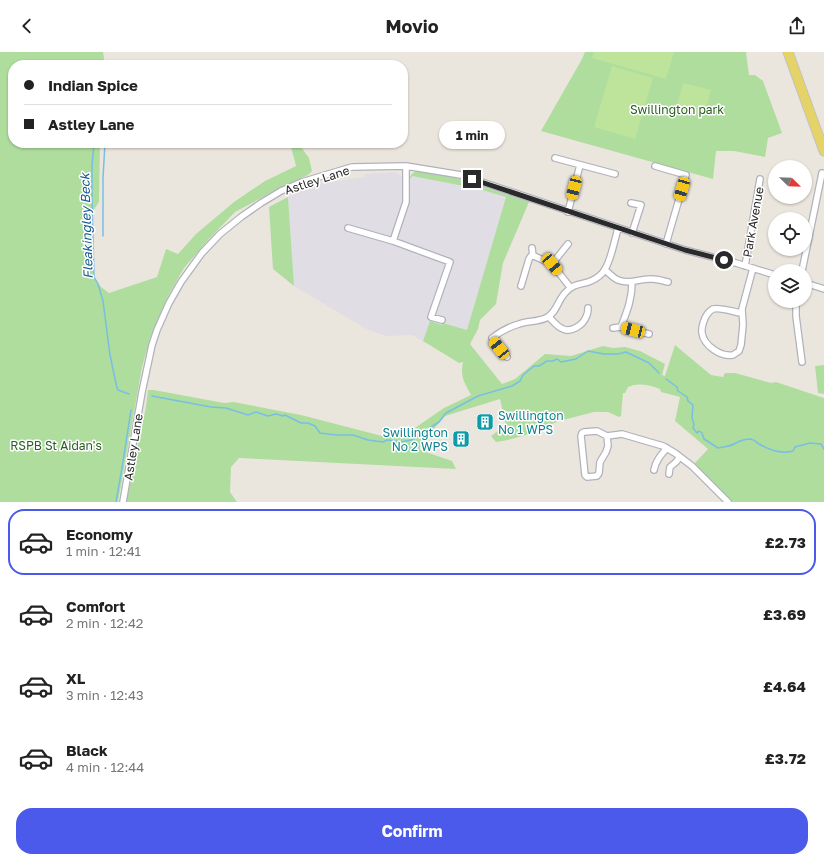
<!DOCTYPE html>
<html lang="en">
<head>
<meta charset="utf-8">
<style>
	:root { --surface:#fff; --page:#f6f6f6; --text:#222; --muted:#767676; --line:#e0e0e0; --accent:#4b5aeb }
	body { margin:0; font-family:"Golos Text",sans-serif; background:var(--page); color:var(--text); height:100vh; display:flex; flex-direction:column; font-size:15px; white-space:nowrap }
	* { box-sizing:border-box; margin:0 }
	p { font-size:13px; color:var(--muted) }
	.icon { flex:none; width:22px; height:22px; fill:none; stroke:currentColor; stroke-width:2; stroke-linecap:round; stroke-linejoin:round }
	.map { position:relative; height:450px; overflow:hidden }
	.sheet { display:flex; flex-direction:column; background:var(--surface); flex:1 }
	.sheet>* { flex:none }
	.banner { position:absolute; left:8px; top:8px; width:400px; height:88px; border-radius:16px; box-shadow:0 1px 3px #0004; display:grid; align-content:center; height:88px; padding:0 16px; background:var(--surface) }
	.needle { width:26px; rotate:113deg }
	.buttons { position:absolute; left:768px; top:108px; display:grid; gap:8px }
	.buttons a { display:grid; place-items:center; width:44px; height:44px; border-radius:50%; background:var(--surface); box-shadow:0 1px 3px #0004; font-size:20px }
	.end { position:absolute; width:18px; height:18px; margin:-9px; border:5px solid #2a2a2a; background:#fff; box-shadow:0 0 0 2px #fff }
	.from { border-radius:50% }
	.bubble { position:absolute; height:28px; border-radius:14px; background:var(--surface); box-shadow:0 1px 3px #0004; font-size:13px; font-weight:700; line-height:28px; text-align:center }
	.car { position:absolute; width:12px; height:24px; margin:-12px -6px; border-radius:5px; box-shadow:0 0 3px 1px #0007; background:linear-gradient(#f5c518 24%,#345 0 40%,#f5c518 0 76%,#345 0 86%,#f5c518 0) }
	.banner b { display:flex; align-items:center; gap:14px; height:38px; font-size:15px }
	.banner b+b { border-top:1px solid var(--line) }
	.banner i { width:10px; height:10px; background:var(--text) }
	ul { padding:7px 0 0; list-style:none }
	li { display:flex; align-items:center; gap:12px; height:66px; margin:0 8px 6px; padding:0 8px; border:2px solid transparent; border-radius:16px }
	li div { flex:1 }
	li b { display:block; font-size:15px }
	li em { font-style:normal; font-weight:700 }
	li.selected { border-color:var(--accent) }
	li>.icon { width:36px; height:36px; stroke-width:1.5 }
	.action { display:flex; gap:8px; margin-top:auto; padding:8px 16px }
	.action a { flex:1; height:46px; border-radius:16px; background:var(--accent); color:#fff; font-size:16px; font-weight:700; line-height:46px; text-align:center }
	header { display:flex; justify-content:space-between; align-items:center; height:52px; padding:0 16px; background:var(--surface); font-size:18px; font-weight:700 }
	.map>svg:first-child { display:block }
	.industrial { fill:#e0dde4 }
	.green { fill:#aedd9e }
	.pitch { fill:#bee49b }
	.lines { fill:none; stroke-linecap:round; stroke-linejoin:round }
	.stream { stroke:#79bee4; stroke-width:1.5 }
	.street-casing { stroke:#b1b2bd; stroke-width:8 }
	.primary-casing { stroke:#c3c3c3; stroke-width:11 }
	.street { stroke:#fff; stroke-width:5.5 }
	.primary { stroke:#e5d368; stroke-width:9 }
	.route { stroke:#2a2a2a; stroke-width:5 }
	.labels { text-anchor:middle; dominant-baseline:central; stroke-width:3; stroke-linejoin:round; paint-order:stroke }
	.park-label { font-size:12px; fill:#286120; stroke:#fff }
	.street-label { font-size:12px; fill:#2a2a2a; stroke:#fff }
	.culture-label { font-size:12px; fill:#0d838f; stroke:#fff; text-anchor:start }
	.water-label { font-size:13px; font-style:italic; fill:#185c90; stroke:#fff }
</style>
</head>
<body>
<header><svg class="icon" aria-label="back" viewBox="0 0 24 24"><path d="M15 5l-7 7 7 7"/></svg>Movio<svg class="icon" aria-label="share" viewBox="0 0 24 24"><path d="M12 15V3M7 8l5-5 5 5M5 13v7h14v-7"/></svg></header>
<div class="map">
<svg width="824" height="450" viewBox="0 0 824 450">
	<rect width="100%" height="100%" fill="#ebe6dd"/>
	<path class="industrial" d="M395 120 398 121 401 124 411 126 412 124 479 137 506 145 467 278 444 271 443 274 430 270 423 289 412 283 386 284 366 277 294 234 288 145 314 133 331 130 365 125V122Z"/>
	<path class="green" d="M0 0H103L105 13H13V91H100L99 150 93 159V224L101 235 109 241 157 225 166 197 178 202 196 182 234 150 265 129 296 114 290 91H298L309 106 312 119 308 123 272 140 235 160 209 187 184 216 168 244 151 283 142 315 118 450H0Z
		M585 0H746L749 23H755L763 29 782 81 768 86 765 105 734 99H716L713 127 541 79 582 7Z
		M416 119 438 122 460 127 529 150 503 211 496 252 480 268 478 277 470 292 502 332 515 327 545 302 571 304 603 294 613 296 625 295 640 299 665 312 662 323 665 324 675 293 711 323 723 325 725 321H735L771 331 776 330 824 346V450H731L694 412 708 397 675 369 680 345 661 340 660 337C650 333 638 330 628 335L625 341H623L621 364 619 365 608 360H594L559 369 526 383 508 388 496 390 491 384 506 373 500 347 445 364 420 393V398L452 409 456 417 239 406 231 415 230 440 237 450H126L146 355 148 338H154L224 351 234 350 301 363 386 385 409 380 444 356 471 343C464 329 460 326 463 310L459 311 423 289 430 269 442 273 443 271 467 278 506 145 479 137 412 124 411 126H409L412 122Z
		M288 145 294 234 273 217 269 155Z
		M824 313V342L818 341 815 314Z"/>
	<path class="pitch" d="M594 0H674L666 27 592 6Z
		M612 14 653 26 635 87 594 75Z
		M683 31 711 38 704 64 676 57Z"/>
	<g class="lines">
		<path class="stream" d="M94 91 92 114V147L94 225 98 232 103 249 110 303 117 336 118 338 129 342
			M103 184V126L105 91
			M666 327 677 335 678 339 687 345 688 349 693 353 692 366 694 372 693 376 697 381 699 379 702 381 704 387 718 396C724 395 731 394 736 391 741 388 745 387 751 387 755 388 756 390 759 392 769 398 782 402 793 399L795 395 810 391 821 392 824 397
			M152 344 211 355 226 356 248 363 256 360 268 364 276 362 283 364 285 363 301 371H308L315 374 320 381 336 383H353L368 388 383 390 387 388 401 390 411 388 439 370 446 361 478 344 512 334 520 329 523 323 534 314H539L547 309H553L557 307 561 310 576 307 588 299 604 302H618L626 300 649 311 659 321
			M116 450 122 416 131 358"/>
		<defs>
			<path id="street" d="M555 106 615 122
				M406 114V150L393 189 450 210 431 265 442 268
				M655 114 686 123 666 192
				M631 151 641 153 632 181
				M568 160 580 113
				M348 176 393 189
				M532 196 533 204
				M552 212 568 192
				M745 214 760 127
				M605 218C609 221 613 226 618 228 631 233 640 226 652 227 658 227 663 229 668 230
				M802 219 822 121
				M632 230C632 248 627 259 621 275L649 282
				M805 231 824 237
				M521 234 529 207 531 204H534L552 212 570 235
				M796 249V264L802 310
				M741 261C734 260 720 255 713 257 709 259 707 262 705 266 703 271 701 276 702 281 704 294 721 305 733 303L739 299 741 293 743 273 742 257 753 216
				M549 265C553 269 557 275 563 277 571 281 583 273 586 265 588 262 588 259 588 256
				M613 276 621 275
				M507 305 492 286C500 280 508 275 519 272 527 269 537 270 546 266 557 261 558 247 566 240 574 231 581 233 591 229 596 227 603 222 605 217 611 208 615 187 618 176
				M607 384 608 394 606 400 600 410 599 421 597 424 587 425 585 423 581 384 582 381 584 380 597 379 607 384 622 382 663 394 675 401 692 414 728 450
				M654 418C656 408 661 403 667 396
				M669 422 670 415 676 410 680 405
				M123 450 142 340 152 293 157 278 169 251 181 230 202 201 220 182 241 165 261 151 281 139 302 130 352 115 406 114 461 123 685 198 736 211 775 223"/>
			<path id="primary" d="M788 0 824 99"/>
		</defs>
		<use href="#street" class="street-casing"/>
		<use href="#primary" class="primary-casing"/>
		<use href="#street" class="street"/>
		<use href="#primary" class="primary"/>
	</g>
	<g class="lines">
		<path class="route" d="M472 127 685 198 724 208"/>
	</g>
	<defs>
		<symbol id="building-square" viewBox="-11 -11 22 22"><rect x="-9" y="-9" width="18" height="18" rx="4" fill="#0f9aa8" stroke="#fff"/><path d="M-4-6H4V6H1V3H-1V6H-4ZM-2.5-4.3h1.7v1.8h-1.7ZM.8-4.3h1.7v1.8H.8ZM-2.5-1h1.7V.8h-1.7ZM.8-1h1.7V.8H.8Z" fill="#fff"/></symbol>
	</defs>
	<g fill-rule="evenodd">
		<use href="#building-square" x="475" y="360" width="20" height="20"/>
		<use href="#building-square" x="451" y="377" width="20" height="20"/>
	</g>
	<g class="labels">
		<g class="park-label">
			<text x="677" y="57">Swillington park</text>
			<text x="56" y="393">RSPB St Aidan's</text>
		</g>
		<g class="street-label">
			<text transform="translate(317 128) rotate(-18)">Astley Lane</text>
			<text transform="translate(753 170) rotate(-80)">Park Avenue</text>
			<text transform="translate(133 395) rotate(-81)">Astley Lane</text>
		</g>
		<g class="culture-label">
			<text x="498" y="363">Swillington<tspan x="498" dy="14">No 1 WPS</tspan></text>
			<text x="448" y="380" text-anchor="end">Swillington<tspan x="448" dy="14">No 2 WPS</tspan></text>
		</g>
		<g class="water-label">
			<text transform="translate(86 174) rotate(-92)">Fleakingley Beck</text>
		</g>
	</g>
</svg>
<div class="buttons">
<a><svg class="needle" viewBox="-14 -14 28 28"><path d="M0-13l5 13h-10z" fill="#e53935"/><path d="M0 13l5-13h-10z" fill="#767676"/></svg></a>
<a><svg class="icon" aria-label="locate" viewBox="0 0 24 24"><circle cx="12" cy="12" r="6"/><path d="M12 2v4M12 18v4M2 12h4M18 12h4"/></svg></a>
<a><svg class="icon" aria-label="layers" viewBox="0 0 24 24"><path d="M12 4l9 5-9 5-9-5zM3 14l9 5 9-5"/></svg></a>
</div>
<i class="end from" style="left:724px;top:208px"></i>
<i class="end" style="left:472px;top:127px"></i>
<div class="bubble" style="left:439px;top:69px;width:66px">1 min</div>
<i class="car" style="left:574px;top:136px;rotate:194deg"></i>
<i class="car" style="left:682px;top:137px;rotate:196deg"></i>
<i class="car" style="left:552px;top:212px;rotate:140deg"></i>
<i class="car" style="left:633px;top:278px;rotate:284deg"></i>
<i class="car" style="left:499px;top:296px;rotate:322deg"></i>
<div class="banner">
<b><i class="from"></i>Indian Spice</b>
<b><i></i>Astley Lane</b>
</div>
</div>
<section class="sheet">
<ul>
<li class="selected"><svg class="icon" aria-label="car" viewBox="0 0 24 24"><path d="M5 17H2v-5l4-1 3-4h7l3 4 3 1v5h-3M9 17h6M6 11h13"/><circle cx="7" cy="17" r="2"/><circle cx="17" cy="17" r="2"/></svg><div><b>Economy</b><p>1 min · 12:41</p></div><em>£2.73</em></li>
<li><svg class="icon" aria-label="car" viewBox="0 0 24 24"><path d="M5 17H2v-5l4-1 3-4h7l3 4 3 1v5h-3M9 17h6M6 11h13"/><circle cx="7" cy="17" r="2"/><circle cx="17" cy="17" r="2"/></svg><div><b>Comfort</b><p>2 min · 12:42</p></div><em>£3.69</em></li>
<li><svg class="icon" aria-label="car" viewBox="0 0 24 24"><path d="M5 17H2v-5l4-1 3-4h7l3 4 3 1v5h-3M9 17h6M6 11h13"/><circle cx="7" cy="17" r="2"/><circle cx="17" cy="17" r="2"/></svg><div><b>XL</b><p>3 min · 12:43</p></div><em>£4.64</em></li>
<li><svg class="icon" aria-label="car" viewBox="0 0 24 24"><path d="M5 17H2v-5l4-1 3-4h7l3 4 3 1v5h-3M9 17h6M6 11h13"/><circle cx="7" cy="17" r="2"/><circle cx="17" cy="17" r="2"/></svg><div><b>Black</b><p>4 min · 12:44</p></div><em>£3.72</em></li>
</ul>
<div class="action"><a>Confirm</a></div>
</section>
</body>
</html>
